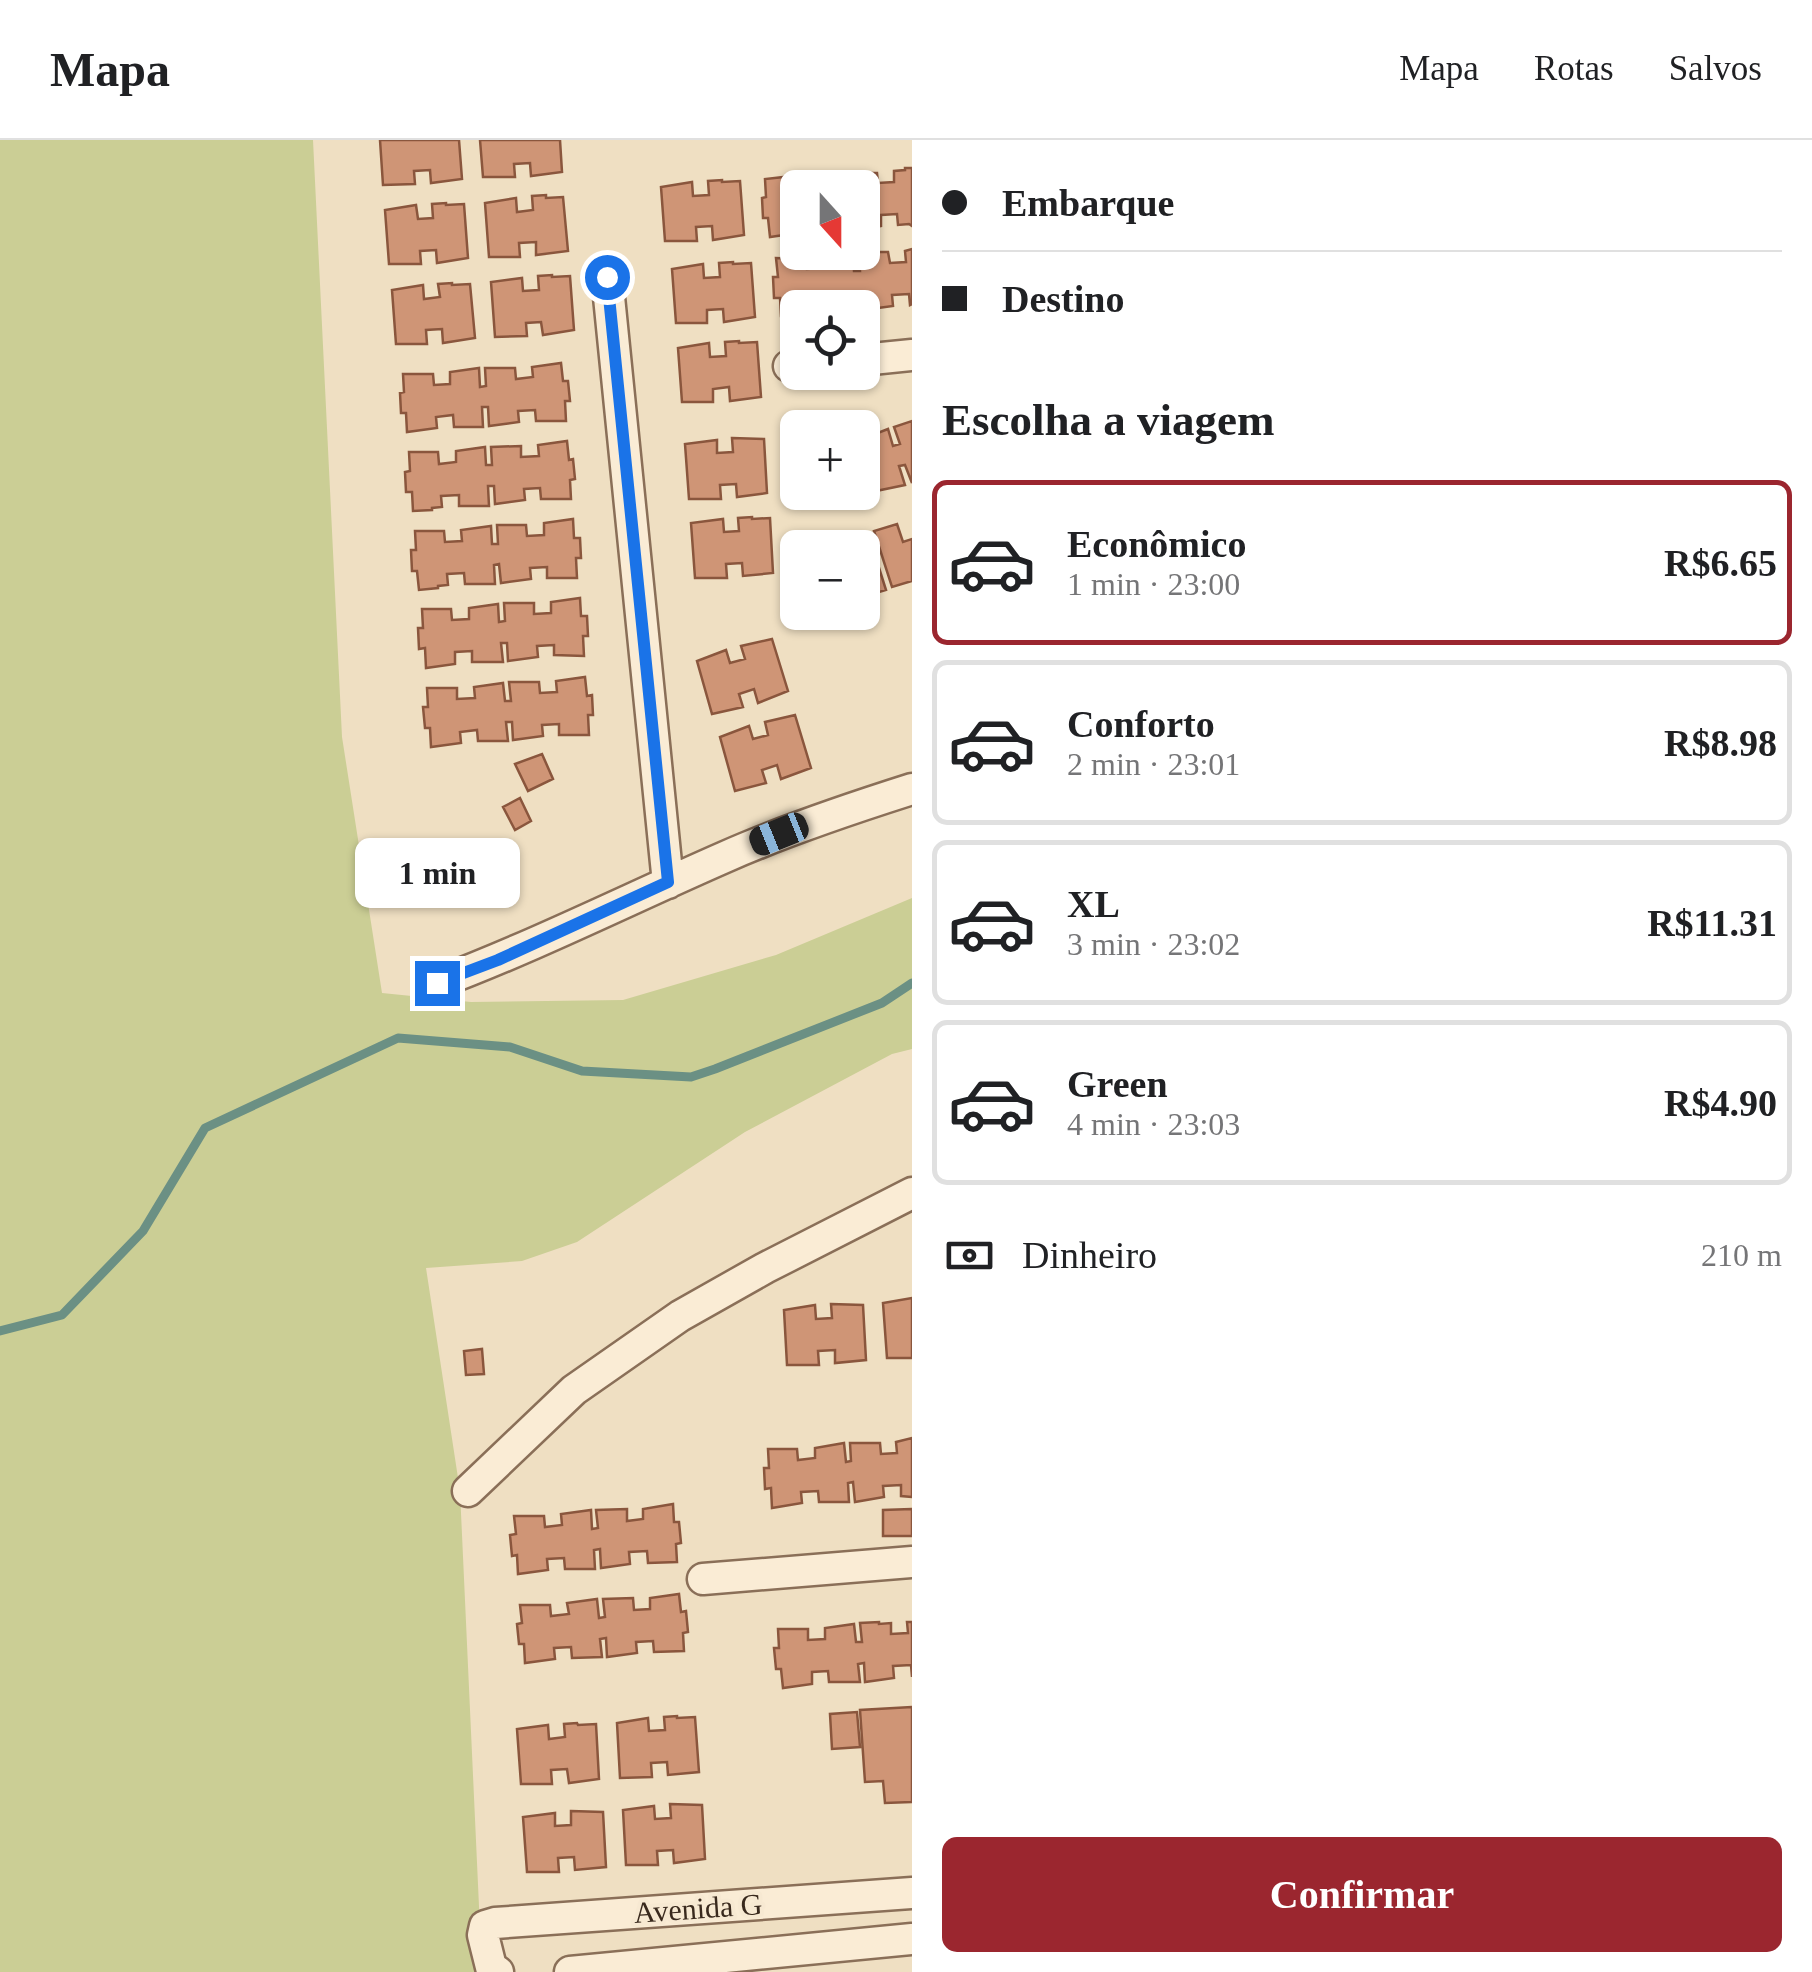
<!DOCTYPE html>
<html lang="pt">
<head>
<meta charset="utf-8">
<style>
	:root { --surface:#fff; --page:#f2f2f2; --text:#202124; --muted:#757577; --line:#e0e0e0; --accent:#9b262f }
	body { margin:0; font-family:Georgia,serif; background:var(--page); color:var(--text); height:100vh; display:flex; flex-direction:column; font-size:38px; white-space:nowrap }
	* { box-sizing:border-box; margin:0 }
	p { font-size:32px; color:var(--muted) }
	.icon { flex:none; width:55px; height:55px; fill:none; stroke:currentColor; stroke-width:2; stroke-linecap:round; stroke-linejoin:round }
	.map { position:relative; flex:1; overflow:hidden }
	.side { display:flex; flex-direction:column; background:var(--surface); width:900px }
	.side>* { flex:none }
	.guide { display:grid; align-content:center; height:220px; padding:0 30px; background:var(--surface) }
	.needle { width:65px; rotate:159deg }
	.controls { position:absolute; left:780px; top:30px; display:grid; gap:20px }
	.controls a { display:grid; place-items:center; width:100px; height:100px; border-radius:15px; background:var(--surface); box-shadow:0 2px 8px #0004; font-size:50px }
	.end { position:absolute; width:45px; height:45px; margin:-22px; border:12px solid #1a73e8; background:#fff; box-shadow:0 0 0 5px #fff }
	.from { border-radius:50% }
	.bubble { position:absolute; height:70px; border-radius:15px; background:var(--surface); box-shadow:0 2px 8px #0004; font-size:32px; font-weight:700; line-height:70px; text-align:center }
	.car { position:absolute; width:30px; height:60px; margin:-30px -15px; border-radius:12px; box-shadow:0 0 8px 2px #0007; background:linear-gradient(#222 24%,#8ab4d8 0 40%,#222 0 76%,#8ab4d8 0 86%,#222 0) }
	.guide b { display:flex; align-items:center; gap:35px; height:95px; font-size:38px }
	.guide b+b { border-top:2px solid var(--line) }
	.guide i { width:25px; height:25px; background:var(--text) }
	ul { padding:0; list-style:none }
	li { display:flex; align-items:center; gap:30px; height:165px; margin:0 20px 15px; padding:0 10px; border:5px solid var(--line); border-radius:15px }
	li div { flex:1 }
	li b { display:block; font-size:38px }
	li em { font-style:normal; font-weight:700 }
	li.on { border-color:var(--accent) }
	li>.icon { width:90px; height:90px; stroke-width:1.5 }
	h2 { padding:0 30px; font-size:45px; line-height:120px }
	.pay { display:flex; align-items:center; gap:25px; height:110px; padding:0 30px; font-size:38px }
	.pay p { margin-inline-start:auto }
	.button { display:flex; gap:20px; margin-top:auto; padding:20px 30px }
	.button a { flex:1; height:115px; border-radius:15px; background:var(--accent); color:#fff; font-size:40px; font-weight:700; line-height:115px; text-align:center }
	header { display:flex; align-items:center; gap:60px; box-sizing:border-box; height:140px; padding:0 50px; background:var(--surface); border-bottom:2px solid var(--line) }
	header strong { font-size:48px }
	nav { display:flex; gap:55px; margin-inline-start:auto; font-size:35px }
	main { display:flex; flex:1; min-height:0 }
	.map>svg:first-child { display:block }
	.green { fill:#cbce95 }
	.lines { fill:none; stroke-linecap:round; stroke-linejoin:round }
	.stream { stroke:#6b9084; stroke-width:9 }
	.building { fill:#cf9576; stroke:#8a563d; stroke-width:2.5 }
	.minor-casing { stroke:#8a6f58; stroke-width:35 }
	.minor { stroke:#faecd5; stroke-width:30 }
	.route { stroke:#1a73e8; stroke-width:12 }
	.labels { text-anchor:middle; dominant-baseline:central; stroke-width:8; stroke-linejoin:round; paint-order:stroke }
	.street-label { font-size:30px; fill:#39291d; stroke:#f7e9d2 }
</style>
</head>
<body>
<header>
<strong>Mapa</strong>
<nav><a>Mapa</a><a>Rotas</a><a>Salvos</a></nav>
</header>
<main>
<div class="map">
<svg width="912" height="1832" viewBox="0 0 912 1832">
	<rect width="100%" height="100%" fill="#efdfc2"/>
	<path class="green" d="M0 0H313L342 597 382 853 471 862 623 860 776 815 912 758V909L892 914 745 992 577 1102 522 1121 426 1128 460 1351 482 1832H0Z"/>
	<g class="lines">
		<path class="stream" d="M0 1191 62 1175 143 1091 205 988 398 898 510 907 582 931 691 937 715 929 882 863 912 843"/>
	</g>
	<path class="building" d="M380 0H459L462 39 431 43 430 30 414 31 415 44 383 45Z
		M480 0H560L562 32 531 36 530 23 514 24 515 37H483Z
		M905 28H912V86L909 84 898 85 897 74 881 75V86L862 90V48H849L847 33H877L878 43 894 42V31L905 30Z
		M842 33 843 48H813L812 37Z
		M784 37V40L795 39 798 49V93L770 97 768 78H763L762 58 766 57 765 39Z
		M722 40V42L740 41 744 95 713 100 712 86 696 87 697 101H665L661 47 692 42 693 56 709 55 708 41Z
		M546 55V58L563 57 568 111 536 115V102L519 103 520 117H489L485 63 516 58 517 72 533 70 532 56Z
		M446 63V65L464 64 468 118 437 123 436 110 420 111 421 124H389L385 70 416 65 418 79 433 78 432 64Z
		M912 109V164L910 165 909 154 892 155 893 166 863 170 861 152H856L857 168H827L826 160 810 161V168H798V175L781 176 780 158H774L773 137H778L776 118 806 119 807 129 824 128 823 117 853 113 854 131H860L859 112H888L890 123 906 122 905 111Z
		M733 122V124L751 123 755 177 724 182 723 169 707 170V183H676L672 129 703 124 704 138 720 137 719 123Z
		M552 135V137L570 136 574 190 543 195 541 182 526 183 527 196 495 197 491 142 522 138 523 151 539 150 538 136Z
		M452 143V145L470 144 475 198 443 203 442 189 426 190 427 204H396L392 150 423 145 424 159 440 157 438 144Z
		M739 201V203L757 202 761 257 730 261 729 247 713 249V262H682L678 208 709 203 710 217 726 216 725 202Z
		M561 223 563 241H568L570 261H565L566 281H536L535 270 518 271 519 282 489 286 488 267H482L483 287H454L453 275 436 277 437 288 407 292 406 273H401L400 253 404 252 403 234H433L434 245 450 244V232L479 228 480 247 486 246 485 228H515L516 239 533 237 532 227Z
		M912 281V343L905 325 899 326 905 345 876 351 872 340 862 343V299L888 289 893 306 900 304 894 287Z
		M732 298 764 299 767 353 737 357 736 344 720 345 721 359H689L685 304 717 300V313L733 312Z
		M567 301 569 320 573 319 575 339 570 340 571 359H541L540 348 524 349 525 360 495 364 494 346H488L489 366H459V355L441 356 442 367 432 368V370L413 371 412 352H406L405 332 410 331 409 312H438L439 324 456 322V311L485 307 486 325H492L491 307 521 306V317L539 316 538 305Z
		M827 352H858L859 356 832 367Z
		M752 377V379L770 378 773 433 743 436 742 423 726 424 727 438H695L691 383 723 379 724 392 739 391 738 378Z
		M573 379 574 398H580L581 418H576L577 438H547V427L530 428 531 439 501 443 499 424 494 425 495 444H465L464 433 447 434 448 445 438 446V448L419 450 417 431H412L411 410H416L415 391H444L445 402 462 401 461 390 491 386 492 404H498L497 385H526L527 396 544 395V383Z
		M897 384 903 402 912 399V441L892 447 874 391Z
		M868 393 886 450 862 457V408H846L844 401Z
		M580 458 581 476H587L588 496H583L584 516 554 515V505L537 506 538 517 508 521 507 503H501L503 522H472V511L455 512V524L426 528 425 508 419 509 418 488H423L422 469H451L452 480 469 479V468L498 464 499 482 505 481 504 463H534V474L551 473V462Z
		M772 499 788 551 758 563 754 549 739 554 743 567 712 574 697 521 726 510 730 523 745 519 741 506Z
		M585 537 587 556 592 555 593 575H588L589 595H559V584L542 585 543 596 513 600 512 582H506L508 601H478L477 590 460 592 461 603 431 607 430 588H425L423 567H428L427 548H457V559L475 558 474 547 503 543 505 561H511L509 542H539L540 553 557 552 556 541Z
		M795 575 811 628 781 639 777 625 762 630 766 643 735 651 720 597 749 586 753 599 768 595 765 582Z
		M542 614 553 639 528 651 515 624Z
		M520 658 531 681 515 690 503 667Z
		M912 1158V1218H887L883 1163Z
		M831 1164 863 1165 866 1220 835 1223V1210L818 1211 819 1225H787L784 1170 815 1165 816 1179 832 1178Z
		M482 1209 484 1234 466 1235 464 1211Z
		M912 1298V1357L901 1356V1345L883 1346 884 1357 855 1362 853 1342 848 1343 849 1362H819L818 1351 801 1352 802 1363 772 1368 771 1348 765 1349 764 1328H769L768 1309H797L798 1320 815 1318V1308L844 1303 846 1322 851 1321 850 1303H880L881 1314 897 1313 896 1302Z
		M673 1364 674 1382H679L681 1403 676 1404 677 1422 648 1423 647 1411 629 1412 630 1424 601 1428 600 1409 594 1410 595 1429H565L564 1418 547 1419 548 1430 518 1434 517 1415 512 1416 510 1395 516 1394 514 1376H544L545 1387 562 1385 561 1374 591 1370 592 1389 598 1388 596 1370 627 1369V1381L643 1379V1369Z
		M912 1369V1396H883V1370Z
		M679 1454 681 1472 686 1471 688 1492 683 1493 684 1511 654 1512 653 1501 636 1502 637 1513 607 1517 606 1498 600 1499 602 1517 572 1518 571 1507 554 1508 555 1519 525 1523 524 1504H519L517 1484 522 1483 520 1465H550L551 1476 569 1474 567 1463 597 1459 599 1478 605 1477 603 1459 633 1458 634 1470 650 1469V1458Z
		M879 1482V1484L891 1483V1494L908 1493 907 1482H912V1537L911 1525 893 1526 894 1538 865 1542 864 1523 858 1524 860 1542H829L828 1531 812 1532V1544L783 1548 781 1529H776L774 1508H779L778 1489H808V1500L825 1499V1488L854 1484 856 1502H862L860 1483Z
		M912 1567V1662L885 1663 883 1641 865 1642 860 1570Z
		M857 1572 860 1607 832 1609 830 1574Z
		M677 1576V1578L695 1577 699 1632 668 1635 667 1622 651 1623 652 1637 620 1638 617 1583 648 1578 649 1591 665 1590 664 1577Z
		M577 1583 578 1585 596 1584 599 1639 569 1643 567 1629 551 1630 552 1644H521L517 1589 548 1585 549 1599 565 1597 564 1584Z
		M670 1664 702 1665 705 1719 674 1723 673 1710 657 1711 658 1725H626L623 1670 654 1666 655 1679 671 1678Z
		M571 1671 603 1672 606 1727 575 1730 574 1717 558 1718 559 1732H527L523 1677 555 1673V1686L571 1685Z"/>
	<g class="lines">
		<defs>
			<path id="minor" d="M607 137 668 743
				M862 220 912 215
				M789 226 798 225
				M437 843C535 806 629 759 725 717 786 690 849 669 912 649
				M468 1351 574 1250 680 1176 765 1128 912 1053
				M703 1439 912 1422
				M498 1832 491 1827 483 1795 485 1786 495 1783 912 1753
				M570 1832 912 1799"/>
		</defs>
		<use href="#minor" class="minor-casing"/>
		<use href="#minor" class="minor"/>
	</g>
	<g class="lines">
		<path class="route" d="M437 843 498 820 668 742 607 137"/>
	</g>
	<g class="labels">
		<g class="street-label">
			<text transform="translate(698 1768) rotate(-4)">Avenida G</text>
		</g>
	</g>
</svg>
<div class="controls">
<a><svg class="needle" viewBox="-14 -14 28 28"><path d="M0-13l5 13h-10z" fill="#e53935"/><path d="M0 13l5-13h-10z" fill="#757577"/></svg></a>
<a><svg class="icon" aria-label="locate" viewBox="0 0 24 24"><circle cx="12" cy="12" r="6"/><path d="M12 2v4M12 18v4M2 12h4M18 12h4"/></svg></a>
<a>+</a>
<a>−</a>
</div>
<i class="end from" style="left:607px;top:137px"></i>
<i class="end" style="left:437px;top:843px"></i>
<div class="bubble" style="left:355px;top:698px;width:165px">1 min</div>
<i class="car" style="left:779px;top:694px;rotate:248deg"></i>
</div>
<section class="side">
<div class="guide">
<b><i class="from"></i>Embarque</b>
<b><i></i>Destino</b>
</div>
<h2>Escolha a viagem</h2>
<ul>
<li class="on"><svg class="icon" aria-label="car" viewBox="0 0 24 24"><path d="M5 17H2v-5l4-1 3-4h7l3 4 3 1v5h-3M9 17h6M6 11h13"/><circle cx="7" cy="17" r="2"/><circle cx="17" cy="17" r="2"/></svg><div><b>Econômico</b><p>1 min · 23:00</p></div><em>R$6.65</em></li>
<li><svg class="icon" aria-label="car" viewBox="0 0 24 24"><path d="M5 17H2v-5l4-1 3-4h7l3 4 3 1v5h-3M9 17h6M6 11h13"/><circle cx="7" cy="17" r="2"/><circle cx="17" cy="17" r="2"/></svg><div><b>Conforto</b><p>2 min · 23:01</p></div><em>R$8.98</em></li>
<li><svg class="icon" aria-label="car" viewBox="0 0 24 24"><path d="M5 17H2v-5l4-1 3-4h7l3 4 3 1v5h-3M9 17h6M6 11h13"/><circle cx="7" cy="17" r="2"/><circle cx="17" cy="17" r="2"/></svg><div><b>XL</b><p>3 min · 23:02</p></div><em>R$11.31</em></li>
<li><svg class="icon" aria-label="car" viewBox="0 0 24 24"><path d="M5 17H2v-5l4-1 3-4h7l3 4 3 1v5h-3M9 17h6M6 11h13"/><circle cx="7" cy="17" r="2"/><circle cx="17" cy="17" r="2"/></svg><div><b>Green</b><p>4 min · 23:03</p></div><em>R$4.90</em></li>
</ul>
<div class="pay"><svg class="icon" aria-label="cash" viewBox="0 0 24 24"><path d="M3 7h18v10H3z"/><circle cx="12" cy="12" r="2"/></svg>Dinheiro<p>210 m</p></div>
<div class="button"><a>Confirmar</a></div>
</section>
</main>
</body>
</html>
